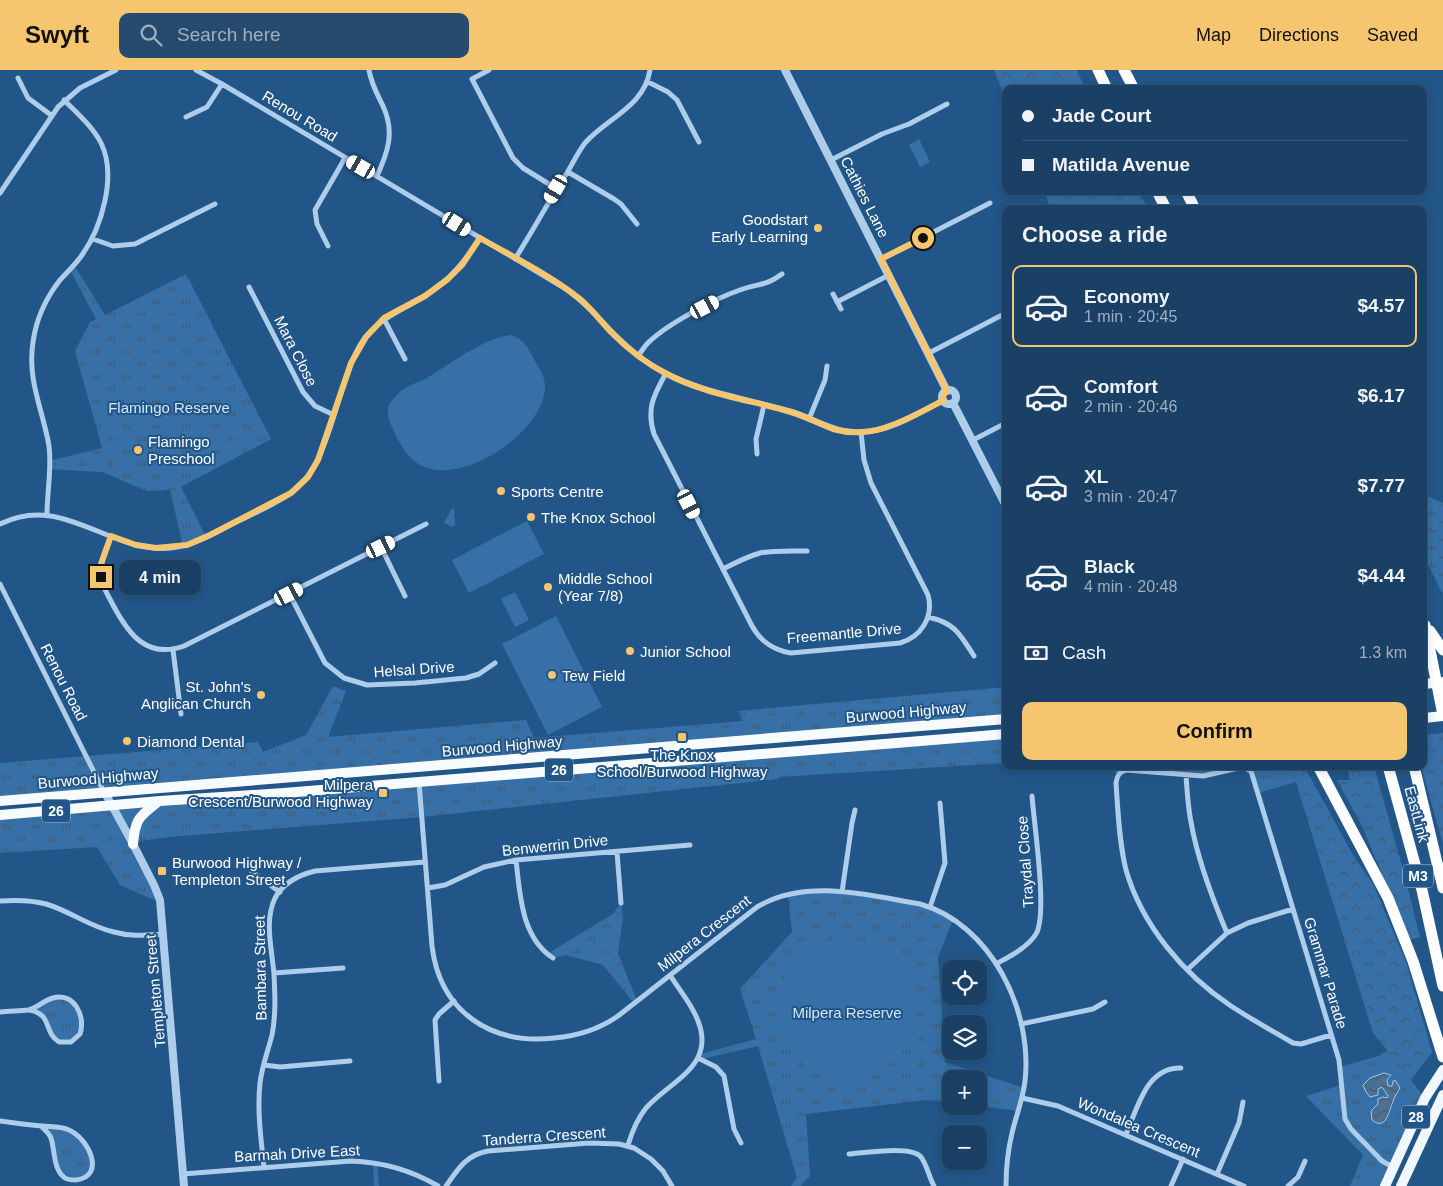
<!DOCTYPE html>
<html lang="en">
<head>
<meta charset="utf-8">
<style>
	:root { --surface:#1a4066; --page:#274b6f; --text:#f1f3f6; --muted:#9fafbf; --line:#38597a; --accent:#f6c56f }
	body { margin:0; font-family:Arial,sans-serif; background:var(--page); color:var(--text); height:100vh; display:flex; flex-direction:column; font-size:19px; white-space:nowrap }
	* { box-sizing:border-box; margin:0 }
	p { font-size:16px; color:var(--muted) }
	.icon { flex:none; width:28px; height:28px; fill:none; stroke:currentColor; stroke-width:2; stroke-linecap:round; stroke-linejoin:round }
	.map { position:relative; flex:1; overflow:hidden }
	.side { position:absolute; left:1002px; top:135px; width:425px; height:565px; display:flex; flex-direction:column; background:var(--surface); border-radius:10px; box-shadow:0 2px 8px #0003,0 0 0 1px var(--line) }
	.side>* { flex:none }
	.banner { position:absolute; left:1002px; top:15px; width:425px; height:110px; border-radius:10px; box-shadow:0 2px 8px #0003,0 0 0 1px var(--line); display:grid; align-content:center; height:110px; padding:0 20px; background:var(--surface) }
	.controls { position:absolute; left:942px; top:890px; display:grid; gap:10px }
	.controls a { display:grid; place-items:center; width:45px; height:45px; border-radius:10px; background:var(--surface); box-shadow:0 2px 8px #0003,0 0 0 1px var(--line); font-size:25px }
	.end { position:absolute; width:22px; height:22px; margin:-11px; border:6px solid #f6c56f; background:#111; box-shadow:0 0 0 2px #111 }
	.from { border-radius:50% }
	.bubble { position:absolute; height:35px; border-radius:10px; background:var(--surface); box-shadow:0 2px 8px #0003,0 0 0 1px var(--line); font-size:16px; font-weight:700; line-height:35px; text-align:center }
	.car { position:absolute; width:15px; height:30px; margin:-15px -8px; border-radius:6px; box-shadow:0 0 4px 1px #0007; background:linear-gradient(#fff 24%,#345 0 40%,#fff 0 76%,#345 0 86%,#fff 0) }
	.banner b { display:flex; align-items:center; gap:18px; height:48px; font-size:19px }
	.banner b+b { border-top:1px solid var(--line) }
	.banner i { width:12px; height:12px; background:var(--text) }
	ul { padding:0; list-style:none }
	li { display:flex; align-items:center; gap:15px; height:82px; margin:0 10px 8px; padding:0 10px; border:2px solid transparent; border-radius:10px }
	li div { flex:1 }
	li b { display:block; font-size:19px }
	li em { font-style:normal; font-weight:700 }
	li.current { border-color:var(--accent) }
	li>.icon { width:45px; height:45px; stroke-width:1.5 }
	h2 { padding:0 20px; font-size:22px; line-height:60px }
	.pay { display:flex; align-items:center; gap:12px; height:55px; padding:0 20px; font-size:19px }
	.pay p { margin-inline-start:auto }
	.button { display:flex; gap:10px; margin-top:auto; padding:10px 20px }
	.button a { flex:1; height:58px; border-radius:10px; background:var(--accent); color:#111; font-size:20px; font-weight:700; line-height:58px; text-align:center }
	header { display:flex; align-items:center; gap:30px; box-sizing:border-box; height:70px; padding:0 25px; background:var(--accent); color:#111 }
	header strong { font-size:24px }
	nav { display:flex; gap:28px; margin-inline-start:auto; font-size:18px }
	.search { width:350px; height:45px; background:var(--page); display:flex; align-items:center; gap:12px; box-sizing:border-box; padding:0 18px; border-radius:10px; color:var(--muted); font-size:19px }
	.map>svg:first-child { display:block }
	.forest { fill:url(#forest-crowns) }
	.wetland { fill:url(#wetland-marsh) }
	.park { fill:url(#park-tufts) }
	.pitch { fill:#3670a6 }
	.water { fill:url(#water-waves); stroke:#a1c9eb }
	.lines { fill:none; stroke-linecap:round; stroke-linejoin:round }
	.minor { stroke:#adcdea; stroke-width:5 }
	.tertiary { stroke:#adcdea; stroke-width:8 }
	.primary { stroke:#f1f7fe; stroke-width:10 }
	.trunk { stroke:#f8fbfe; stroke-width:10 }
	.motorway { stroke:#fff; stroke-width:11 }
	.route { stroke:#f6c56f; stroke-width:6 }
	.poi-dot { fill:#f6c56f; stroke:#225688; stroke-width:2 }
	.labels { text-anchor:middle; dominant-baseline:central; stroke-width:4; stroke-linejoin:round; paint-order:stroke }
	.shield { fill:#225688; stroke:#bdccdb; stroke-width:1 }
	.shield-label { font-size:14px; font-weight:bold; fill:#fff }
	.street-label { font-size:15px; fill:#fff; stroke:#225688 }
	.poi-label { font-size:15px; fill:#fff; stroke:#225688; text-anchor:start }
	.park-label { font-size:15px; fill:#d2e6f8; stroke:#225688 }
</style>
</head>
<body>
<header>
<strong>Swyft</strong>
<div class="search"><svg class="icon" aria-label="search" viewBox="0 0 24 24"><circle cx="10" cy="10" r="6"/><path d="M15 15l6 6"/></svg>Search here</div>
<nav><a>Map</a><a>Directions</a><a>Saved</a></nav>
</header>
<div class="map">
<svg width="1443" height="1116" viewBox="0 0 1443 1116">
	<defs>
		<pattern id="forest-crowns" width="20" height="18" patternUnits="userSpaceOnUse" patternTransform="scale(1.25)"><rect width="20" height="18" fill="#3670a6"/><path d="M2 6a3 3 0 1 1 6 0M12 15a3 3 0 1 1 6 0" fill="none" stroke="#435a70"/></pattern>
		<pattern id="wetland-marsh" width="20" height="14" patternUnits="userSpaceOnUse" patternTransform="scale(1.25)"><rect width="20" height="14" fill="#3670a6"/><path d="M1 5h8M5 5V1M11 12h8M15 12V8" fill="none" stroke="#435a70"/></pattern>
		<pattern id="park-tufts" width="24" height="20" patternUnits="userSpaceOnUse" patternTransform="scale(1.25)"><rect width="24" height="20" fill="#3670a6"/><path d="M3 7l-1-3M5 7V3M7 7l1-3M15 17l-1-3M17 17v-4M19 17l1-3" fill="none" stroke="#435a70"/></pattern>
		<pattern id="water-waves" width="16" height="10" patternUnits="userSpaceOnUse" patternTransform="scale(1.25)"><rect width="16" height="10" fill="#4b7094"/><path d="M0 5q4-4 8 0t8 0" fill="none" stroke="#4c5a69"/></pattern>
	</defs>
	<rect width="100%" height="100%" fill="#225688"/>
	<path class="forest" d="M994 0H1077L1085 19H1006V29Z
		M1044 121H1139L1148 139H1051Z
		M1443 663V774L1421 696H1424V665Z
		M1291 696H1304L1353 785 1373 814 1406 892 1432 982 1411 1010 1373 963Z
		M1347 696H1374L1405 807 1420 867 1409 870 1363 758 1337 710H1350Z"/>
	<path class="wetland" d="M1424 424 1443 433V525L1424 486Z"/>
	<path class="park" d="M74 195 105 245 186 204 271 369 181 417 206 467 183 476 170 420 146 421 103 402 49 399V391L102 378 75 281 90 252 96 249 70 200Z
		M333 616 346 621 328 667 526 650 534 668 743 651 738 641 1006 617V649L0 731V693L258 672 263 682 306 665Z
		M1006 664V693L778 707V709L422 747 169 767 133 772 161 833 120 815 97 777 0 783V746Z
		M1110 696H1291L1296 712 1258 723 1252 704 1246 698 1209 705 1127 700 1118 705Z
		M828 820 920 834 953 850 938 887 945 992 1024 1018 1018 1041 979 1036V1009H951V1032L926 1030 806 1044 810 1106 800 1116H791L797 1108 758 976 702 989 700 984 756 969 740 919 792 862 788 825Z
		M621 833 623 847 618 883 637 931 634 933 603 895 566 885 553 888 547 884 613 844Z
		M56 927 74 933 81 953 76 969 59 972 47 952 35 941 36 937Z
		M1387 980 1425 1028 1385 1116H1350L1363 1085 1306 1026 1341 1015 1340 997 1379 986Z
		M41 1056 54 1057 80 1067 92 1089 89 1103 71 1110 61 1104 51 1070Z
		M373 1093H377L379 1116H374Z"/>
	<path class="pitch" d="M919 69 930 92 920 97 909 75Z
		M512 265C525 270 530 281 536 293 541 300 545 308 545 317 544 362 463 416 422 396 410 390 403 379 397 368 394 361 386 347 388 339 388 334 397 324 401 321 408 315 417 313 425 309 449 295 484 267 512 265Z
		M132 323 142 345 131 349 122 327Z
		M117 329 126 351 116 356 107 333Z
		M452 438 454 439 455 455 452 457 444 453Z
		M527 451 544 484 469 523 452 490Z
		M515 522 529 550 515 557 501 529Z
		M556 546 602 637 548 665 502 574Z
		M777 939a70 70 0 1 1 140 0a70 70 0 1 1-140 0Z"/>
	<path class="water" d="M1384 1003 1391 1005 1387 1010 1388 1016H1392L1393 1011 1395 1010 1400 1018C1398 1022 1395 1025 1394 1029 1389 1039 1387 1062 1372 1050L1371 1041 1378 1034V1029L1383 1027 1387 1028 1388 1026 1382 1017 1378 1019V1025L1370 1027 1366 1022 1363 1015 1370 1008Z"/>
	<g class="lines">
		<path class="minor" d="M196 0 222 14 561 216C594 237 614 270 647 292 690 321 741 327 790 341 815 348 836 364 863 362 892 361 918 343 944 330
			M369 0C371 13 377 24 383 36 395 62 388 82 377 106
			M489 0 472 9 513 88 523 98 557 119
			M18 8 28 28 51 45
			M648 12 668 22 677 30 699 72
			M186 47 207 37 222 14
			M831 90 882 64 909 54 947 34
			M568 102 614 129 621 134 637 154
			M0 123 58 37 80 18 116 0
			M93 169 113 176 135 174 215 134
			M328 176 317 154 315 140 345 88
			M515 189C533 160 549 131 567 103 573 93 578 82 585 73 607 48 644 37 650 0
			M881 189 990 133
			M249 217 303 322 315 336 334 345
			M833 224 841 239
			M837 232 889 205
			M384 249 405 289
			M929 283 1006 243
			M638 286C642 281 645 275 650 271 668 254 716 228 740 220 759 213 764 217 782 204
			M666 303C654 325 646 338 654 364L752 556C761 572 773 580 791 583L900 573C921 567 934 547 928 525L871 413 864 390 861 362
			M809 349 825 310 827 296
			M973 370 1006 353
			M757 384 756 369 764 335
			M47 445C47 422 52 398 49 376 43 340 27 311 33 272 36 250 46 228 60 210 67 202 76 194 82 185 102 157 117 105 101 73 93 57 77 43 64 30
			M0 454C58 425 100 474 156 478 185 481 210 466 234 453 253 444 274 435 291 423 321 402 331 353 342 320 349 300 354 281 367 265 384 246 406 238 426 225 450 210 465 191 480 168
			M111 466C107 478 100 490 101 503 101 515 108 525 113 535 129 565 147 589 184 576L426 454
			M381 477 405 526
			M723 499C735 493 746 487 760 483 775 480 792 481 807 481
			M0 514 104 722
			M289 523 325 593 344 608 367 615 415 613 466 608 479 604 495 593
			M928 547C955 553 960 564 974 586
			M173 580 181 644
			M1186 705C1187 721 1188 737 1191 752 1197 787 1213 830 1227 863
			M419 712 432 876C440 942 491 975 554 968 578 966 598 960 618 946L757 837C806 808 867 825 920 834 991 854 1033 941 1025 1011 1023 1029 1016 1046 1012 1063 1008 1080 1006 1098 1006 1116
			M617 782 621 833
			M516 790C520 824 521 867 553 888
			M252 802 280 822
			M428 818 445 815 484 797 516 790 690 775
			M842 822 852 753 855 740
			M0 831C15 830 31 830 46 834 70 841 90 857 114 862 131 867 147 865 164 864
			M930 837 945 793 940 733
			M996 894C1010 886 1027 878 1036 864 1048 844 1034 754 1032 726
			M1188 899 1227 863 1248 853 1293 839
			M274 903 343 898
			M0 942C9 941 19 941 28 940 38 938 44 930 53 928 74 922 86 946 80 964L71 972H59C43 962 53 944 29 940
			M1021 954 1093 939 1105 932
			M1331 965 1301 974 1293 973C1272 961 1251 949 1231 936 1183 904 1142 855 1126 800 1119 772 1118 741 1116 713 1117 706 1119 702 1126 700L1203 706 1243 697 1251 701 1339 990 1345 1049 1351 1059 1382 1091 1393 1097
			M698 988 716 997 724 1006 734 1059 741 1073
			M264 995 280 997 350 991
			M439 1011 435 950 439 944 454 931
			M1022 1028 1058 1036 1244 1116
			M0 1051C14 1053 28 1055 42 1056 51 1057 60 1056 69 1060 88 1068 107 1106 76 1110 72 1110 68 1110 65 1108 53 1100 55 1080 51 1068 49 1063 45 1060 41 1056
			M1126 1064C1138 1038 1146 997 1181 998
			M628 1075C632 1062 637 1049 646 1038 670 1011 716 996 698 951 692 934 679 920 670 905
			M849 1084C863 1083 912 1075 921 1087 927 1095 929 1107 934 1116
			M264 1097C261 1069 257 1041 260 1013 262 996 268 981 272 965 276 945 275 924 274 904 272 880 264 851 275 828 283 813 299 805 315 801L425 792
			M183 1104 351 1091C382 1092 411 1100 438 1116
			M1217 1104 1239 1053 1243 1032
			M446 1116C458 1099 466 1085 488 1081L589 1073 619 1074 634 1078 651 1089 663 1101 672 1116
			M1171 1116 1183 1089
			M1288 1116 1298 1107 1305 1091"/>
		<path class="tertiary" d="M785 0 947 321
			M942 327a7 7 0 1 1 14 0a7 7 0 1 1-14 0Z
			M953 333 1006 436
			M105 723 132 772 154 815 160 830 184 1116"/>
		<path class="primary" d="M1385 1116 1425 1028 1443 1000
			M1401 1116 1443 1025"/>
		<path class="trunk" d="M1424 614 1443 612
			M1424 648 1443 646
			M0 731 1006 649
			M0 745 160 731 284 723 1006 664
			M133 774C135 748 140 746 159 731"/>
		<path class="motorway" d="M1098 0 1107 19
			M1124 0 1134 19
			M1157 121 1166 139
			M1186 121 1195 139
			M1425 555 1443 645
			M1430 561 1443 580
			M1318 696 1388 828 1413 891 1443 987
			M1388 696 1422 820 1443 916
			M1414 696 1443 818"/>
	</g>
	<g class="lines">
		<path class="route" d="M101 507V494L111 466 136 475 156 478 187 475 210 465 291 423 308 407 318 390 351 293 366 267 384 248 425 226 448 209 462 195 480 168C513 187 550 205 580 229 593 240 602 253 614 265 629 280 646 293 665 303 702 323 744 329 784 340 801 344 817 353 833 359 874 371 909 348 944 330L943 325 947 321 881 189 923 168"/>
	</g>
	<g class="poi-dot">
		<circle cx="818" cy="158" r="5"/>
		<circle cx="138" cy="380" r="5"/>
		<circle cx="501" cy="421" r="5"/>
		<circle cx="531" cy="447" r="5"/>
		<circle cx="548" cy="517" r="5"/>
		<circle cx="630" cy="581" r="5"/>
		<circle cx="552" cy="605" r="5"/>
		<circle cx="261" cy="625" r="5"/>
		<rect x="677" y="662" width="10" height="10" rx="2.5"/>
		<circle cx="127" cy="671" r="5"/>
		<rect x="378" y="718" width="10" height="10" rx="2.5"/>
		<rect x="157" y="796" width="10" height="10" rx="2.5"/>
	</g>
	<g class="labels">
		<g class="shield">
			<rect x="545" y="688.5" width="28" height="23" rx="4"/>
			<rect x="42" y="729.5" width="28" height="23" rx="4"/>
			<rect x="1403" y="794.5" width="30" height="23" rx="4"/>
			<rect x="1402" y="1035.5" width="28" height="23" rx="4"/>
		</g>
		<g class="shield-label">
			<text x="559" y="700">26</text>
			<text x="56" y="741">26</text>
			<text x="1418" y="806">M3</text>
			<text x="1416" y="1047">28</text>
		</g>
		<g class="street-label">
			<text transform="translate(300 46) rotate(31)">Renou Road</text>
			<text transform="translate(865 127) rotate(63)">Cathies Lane</text>
			<text transform="translate(296 281) rotate(63)">Mara Close</text>
			<text transform="translate(844 563) rotate(-5)">Freemantle Drive</text>
			<text transform="translate(414 599) rotate(-4)">Helsal Drive</text>
			<text transform="translate(64 612) rotate(63)">Renou Road</text>
			<text transform="translate(906 642) rotate(-5)">Burwood Highway</text>
			<text transform="translate(502 676) rotate(-5)">Burwood Highway</text>
			<text transform="translate(98 708) rotate(-5)">Burwood Highway</text>
			<text transform="translate(1417 744) rotate(75)">EastLink</text>
			<text transform="translate(555 775) rotate(-6)">Benwerrin Drive</text>
			<text transform="translate(1025 792) rotate(-94)">Traydal Close</text>
			<text transform="translate(704 863) rotate(-38)">Milpera Crescent</text>
			<text transform="translate(260 898) rotate(-91)">Bambara Street</text>
			<text transform="translate(1326 903) rotate(73)">Grammar Parade</text>
			<text transform="translate(155 921) rotate(-95)">Templeton Street</text>
			<text transform="translate(1139 1057) rotate(23)">Wondalea Crescent</text>
			<text transform="translate(544 1066) rotate(-4)">Tanderra Crescent</text>
			<text transform="translate(297 1083) rotate(-3)">Barmah Drive East</text>
		</g>
		<g class="poi-label">
			<text x="808" y="149" text-anchor="end">Goodstart<tspan x="808" dy="17">Early Learning</tspan></text>
			<text x="148" y="371">Flamingo<tspan x="148" dy="17">Preschool</tspan></text>
			<text x="511" y="421">Sports Centre</text>
			<text x="541" y="447">The Knox School</text>
			<text x="558" y="508">Middle School<tspan x="558" dy="17">(Year 7/8)</tspan></text>
			<text x="640" y="581">Junior School</text>
			<text x="562" y="605">Tew Field</text>
			<text x="251" y="616" text-anchor="end">St. John's<tspan x="251" dy="17">Anglican Church</tspan></text>
			<text x="137" y="671">Diamond Dental</text>
			<text x="682" y="684" text-anchor="middle">The Knox<tspan x="682" dy="17">School/Burwood Highway</tspan></text>
			<text x="373" y="714" text-anchor="end">Milpera<tspan x="373" dy="17">Crescent/Burwood Highway</tspan></text>
			<text x="172" y="792">Burwood Highway /<tspan x="172" dy="17">Templeton Street</tspan></text>
		</g>
		<g class="park-label">
			<text x="169" y="337">Flamingo Reserve</text>
			<text x="847" y="942">Milpera Reserve</text>
		</g>
	</g>
</svg>
<div class="controls">
<a><svg class="icon" aria-label="locate" viewBox="0 0 24 24"><circle cx="12" cy="12" r="6"/><path d="M12 2v4M12 18v4M2 12h4M18 12h4"/></svg></a>
<a><svg class="icon" aria-label="layers" viewBox="0 0 24 24"><path d="M12 4l9 5-9 5-9-5zM3 14l9 5 9-5"/></svg></a>
<a>+</a>
<a>−</a>
</div>
<i class="end from" style="left:923px;top:168px"></i>
<i class="end" style="left:101px;top:507px"></i>
<div class="bubble" style="left:119px;top:490px;width:82px">4 min</div>
<i class="car" style="left:361px;top:97px;rotate:300deg"></i>
<i class="car" style="left:556px;top:119px;rotate:210deg"></i>
<i class="car" style="left:457px;top:154px;rotate:122deg"></i>
<i class="car" style="left:705px;top:237px;rotate:62deg"></i>
<i class="car" style="left:689px;top:434px;rotate:153deg"></i>
<i class="car" style="left:381px;top:477px;rotate:64deg"></i>
<i class="car" style="left:289px;top:524px;rotate:63deg"></i>
<div class="banner">
<b><i class="from"></i>Jade Court</b>
<b><i></i>Matilda Avenue</b>
</div>
<section class="side">
<h2>Choose a ride</h2>
<ul>
<li class="current"><svg class="icon" aria-label="car" viewBox="0 0 24 24"><path d="M5 17H2v-5l4-1 3-4h7l3 4 3 1v5h-3M9 17h6M6 11h13"/><circle cx="7" cy="17" r="2"/><circle cx="17" cy="17" r="2"/></svg><div><b>Economy</b><p>1 min · 20:45</p></div><em>$4.57</em></li>
<li><svg class="icon" aria-label="car" viewBox="0 0 24 24"><path d="M5 17H2v-5l4-1 3-4h7l3 4 3 1v5h-3M9 17h6M6 11h13"/><circle cx="7" cy="17" r="2"/><circle cx="17" cy="17" r="2"/></svg><div><b>Comfort</b><p>2 min · 20:46</p></div><em>$6.17</em></li>
<li><svg class="icon" aria-label="car" viewBox="0 0 24 24"><path d="M5 17H2v-5l4-1 3-4h7l3 4 3 1v5h-3M9 17h6M6 11h13"/><circle cx="7" cy="17" r="2"/><circle cx="17" cy="17" r="2"/></svg><div><b>XL</b><p>3 min · 20:47</p></div><em>$7.77</em></li>
<li><svg class="icon" aria-label="car" viewBox="0 0 24 24"><path d="M5 17H2v-5l4-1 3-4h7l3 4 3 1v5h-3M9 17h6M6 11h13"/><circle cx="7" cy="17" r="2"/><circle cx="17" cy="17" r="2"/></svg><div><b>Black</b><p>4 min · 20:48</p></div><em>$4.44</em></li>
</ul>
<div class="pay"><svg class="icon" aria-label="cash" viewBox="0 0 24 24"><path d="M3 7h18v10H3z"/><circle cx="12" cy="12" r="2"/></svg>Cash<p>1.3 km</p></div>
<div class="button"><a>Confirm</a></div>
</section>
</div>
</body>
</html>
